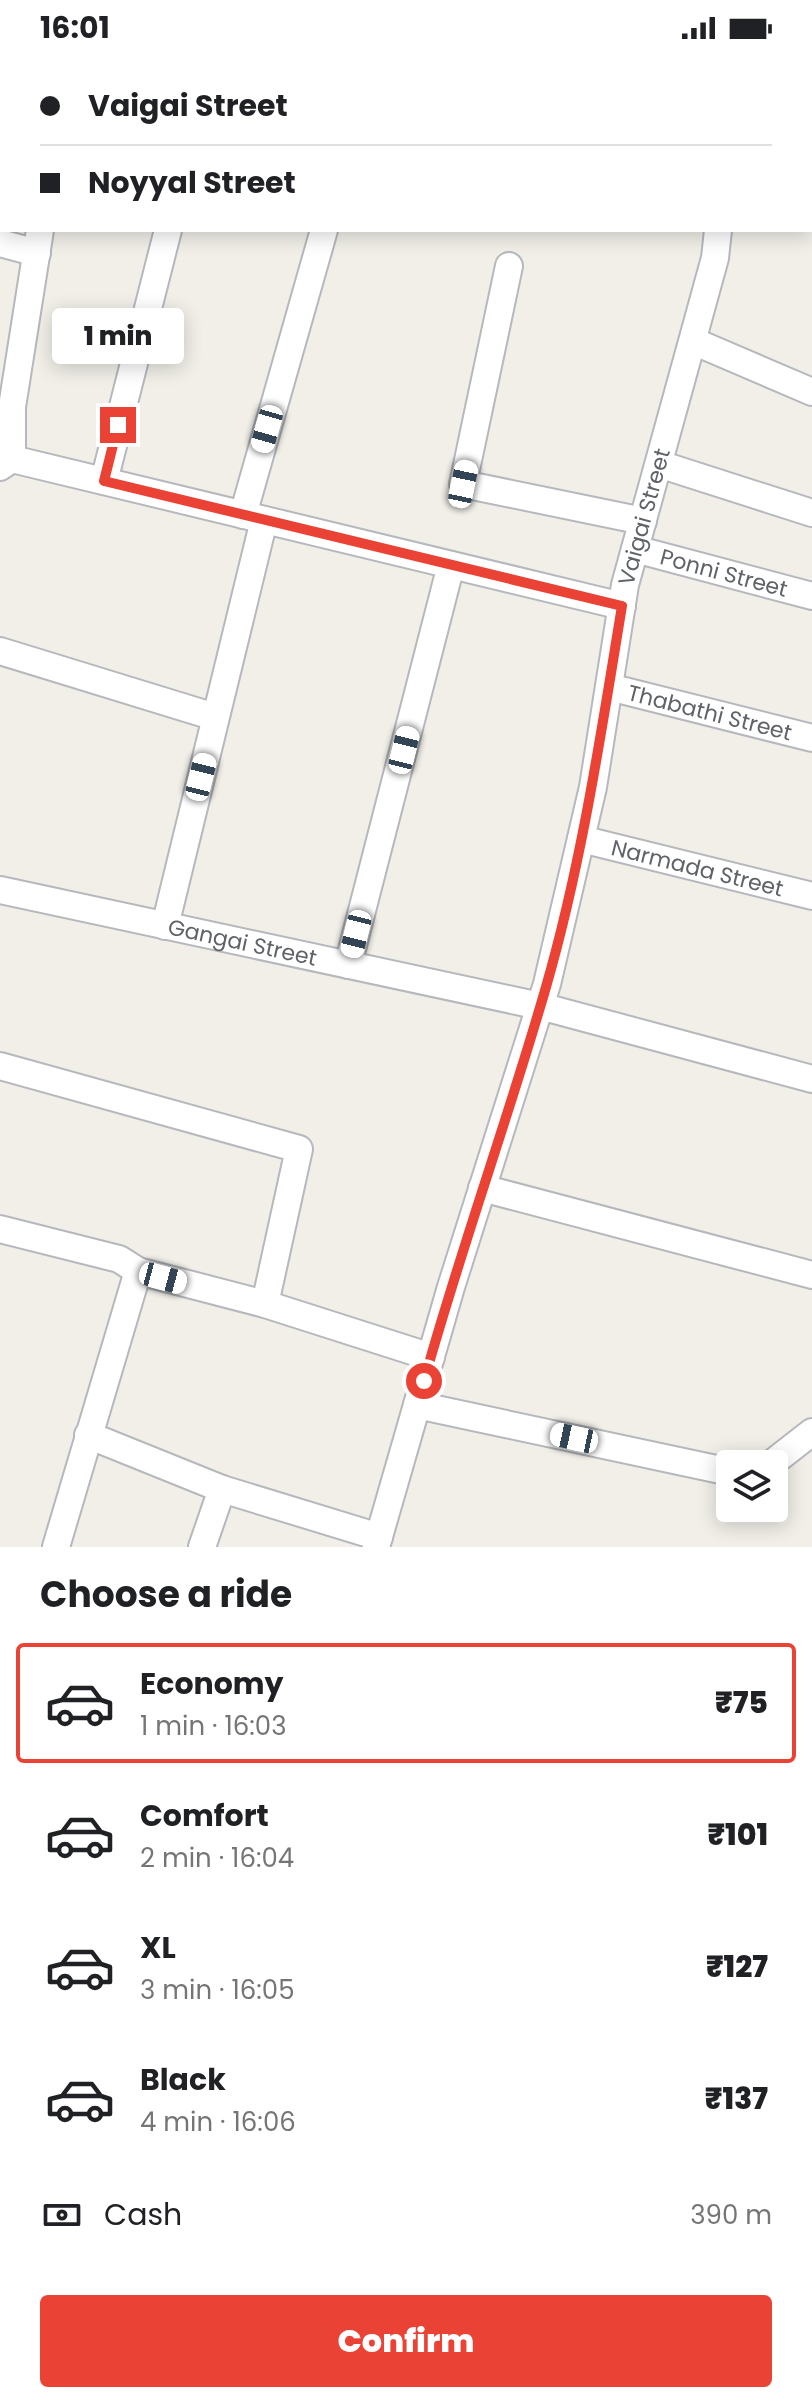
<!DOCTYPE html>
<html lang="en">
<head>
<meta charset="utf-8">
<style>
	:root { --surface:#fff; --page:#f2f2f2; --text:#202124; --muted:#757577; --line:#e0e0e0; --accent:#ea4335 }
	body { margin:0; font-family:Poppins,sans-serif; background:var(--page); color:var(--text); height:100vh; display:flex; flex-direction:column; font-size:30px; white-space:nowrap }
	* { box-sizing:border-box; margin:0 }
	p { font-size:26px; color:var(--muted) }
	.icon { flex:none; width:44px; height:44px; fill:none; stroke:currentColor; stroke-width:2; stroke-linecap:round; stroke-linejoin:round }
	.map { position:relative; height:1491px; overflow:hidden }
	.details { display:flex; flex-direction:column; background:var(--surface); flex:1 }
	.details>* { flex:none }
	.banner { position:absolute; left:0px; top:0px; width:812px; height:176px; box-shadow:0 4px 20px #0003; display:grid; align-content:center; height:176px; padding:0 40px; background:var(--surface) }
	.buttons { position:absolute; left:716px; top:1394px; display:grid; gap:16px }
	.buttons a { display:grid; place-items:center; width:72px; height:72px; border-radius:8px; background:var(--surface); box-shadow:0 4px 20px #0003; font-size:40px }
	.end { position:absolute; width:36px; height:36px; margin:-18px; border:10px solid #ea4335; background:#fff; box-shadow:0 0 0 4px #fff }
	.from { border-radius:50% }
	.bubble { position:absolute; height:56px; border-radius:8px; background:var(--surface); box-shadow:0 4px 20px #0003; font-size:26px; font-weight:800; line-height:56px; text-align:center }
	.car { position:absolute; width:24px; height:48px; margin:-24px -12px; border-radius:10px; box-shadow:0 0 6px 2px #0007; background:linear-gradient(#fff 24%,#345 0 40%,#fff 0 76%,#345 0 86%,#fff 0) }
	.banner b { display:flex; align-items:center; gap:28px; height:76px; font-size:30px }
	.banner b+b { border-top:2px solid var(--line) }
	.banner i { width:20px; height:20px; background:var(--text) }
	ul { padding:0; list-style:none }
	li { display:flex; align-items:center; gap:24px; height:120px; margin:0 16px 12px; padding:0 24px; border:4px solid transparent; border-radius:8px }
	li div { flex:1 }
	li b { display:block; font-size:30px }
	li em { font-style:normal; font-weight:800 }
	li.on { border-color:var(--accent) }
	li>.icon { width:72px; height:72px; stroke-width:1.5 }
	h2 { padding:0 40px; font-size:36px; line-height:96px }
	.pay { display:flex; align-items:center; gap:20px; height:88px; padding:0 40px; font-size:30px }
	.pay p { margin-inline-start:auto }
	.primary-button { display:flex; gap:16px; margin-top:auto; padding:16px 40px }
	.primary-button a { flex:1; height:92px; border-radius:8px; background:var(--accent); color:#fff; font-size:32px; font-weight:800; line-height:92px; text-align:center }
	.status { display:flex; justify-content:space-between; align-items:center; height:56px; padding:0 40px; background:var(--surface); direction:ltr }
	.status svg { height:22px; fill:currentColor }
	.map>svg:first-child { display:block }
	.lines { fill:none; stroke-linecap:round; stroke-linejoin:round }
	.minor-casing { stroke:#b5b8bc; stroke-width:30 }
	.minor { stroke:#fff; stroke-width:26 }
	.route { stroke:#ea4335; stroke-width:10 }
	.labels { text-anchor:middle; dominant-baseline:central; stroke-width:7; stroke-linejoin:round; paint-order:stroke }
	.street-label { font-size:22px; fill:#5f6368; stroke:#fff }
</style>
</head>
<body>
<div class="status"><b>16:01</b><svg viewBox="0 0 49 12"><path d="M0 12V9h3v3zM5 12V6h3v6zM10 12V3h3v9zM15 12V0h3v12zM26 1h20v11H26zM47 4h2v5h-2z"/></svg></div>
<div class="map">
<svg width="812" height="1491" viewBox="0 0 812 1491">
	<rect width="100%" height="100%" fill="#f1efe8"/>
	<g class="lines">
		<defs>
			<g id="minor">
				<path d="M706 0 717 2"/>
				<path d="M95 2 96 0"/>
				<path d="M246 2 247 0"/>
				<path d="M520 2 521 0"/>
				<path d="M742 2V0"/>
				<path d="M810 131 812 132"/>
				<path d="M0 187 37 197"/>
				<path d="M509 210 463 428 643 465"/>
				<path d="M693 285 812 336"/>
				<path d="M12 403 622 550"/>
				<path d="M659 408 812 457"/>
				<path d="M0 411 12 403V351L40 174"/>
				<path d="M104 425 168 174"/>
				<path d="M243 459 324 174"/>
				<path id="s1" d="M635 493 812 540"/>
				<path d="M0 595 215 661"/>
				<path id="s2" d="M609 631 812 682"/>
				<path id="s3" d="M581 783 812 840"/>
				<path id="s4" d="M0 834 540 950 812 1023"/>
				<path d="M165 870 264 464"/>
				<path d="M348 909 451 509"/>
				<path d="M0 1010 299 1093 265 1248"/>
				<path d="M482 1132 812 1219"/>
				<path d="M0 1173 119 1203 138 1215 265 1248 431 1301"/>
				<path d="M417 1349 730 1416"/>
				<path d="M88 1379 222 1433 379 1481"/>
				<path d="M771 1408 812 1376"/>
				<path d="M56 1491 138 1215"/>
				<path d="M202 1491 222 1433"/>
				<path id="s5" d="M376 1491 451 1231 547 928 593 731 625 529 715 202 718 174"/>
			</g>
		</defs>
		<use href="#minor" class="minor-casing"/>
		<use href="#minor" class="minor"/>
	</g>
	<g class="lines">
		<path class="route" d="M118 369 104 425 622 550C601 677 582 806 546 931 508 1063 461 1192 424 1325"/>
	</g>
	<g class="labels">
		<g class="street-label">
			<text stroke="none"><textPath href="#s5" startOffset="1066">Vaigai Street</textPath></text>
			<text stroke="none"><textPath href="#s1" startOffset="92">Ponni Street</textPath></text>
			<text stroke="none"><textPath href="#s2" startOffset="104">Thabathi Street</textPath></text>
			<text stroke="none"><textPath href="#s3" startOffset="120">Narmada Street</textPath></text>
			<text stroke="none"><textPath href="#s4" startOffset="248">Gangai Street</textPath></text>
		</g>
	</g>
</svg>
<div class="buttons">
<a><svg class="icon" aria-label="layers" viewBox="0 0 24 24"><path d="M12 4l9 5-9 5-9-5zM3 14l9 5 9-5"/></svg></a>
</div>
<i class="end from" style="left:424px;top:1325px"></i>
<i class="end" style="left:118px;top:369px"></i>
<div class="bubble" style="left:52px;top:252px;width:132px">1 min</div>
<i class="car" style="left:267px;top:373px;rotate:196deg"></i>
<i class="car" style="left:463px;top:428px;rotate:12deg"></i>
<i class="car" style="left:404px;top:694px;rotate:14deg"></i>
<i class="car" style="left:201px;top:721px;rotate:14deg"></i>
<i class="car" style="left:356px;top:878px;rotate:194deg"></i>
<i class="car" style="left:163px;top:1222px;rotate:105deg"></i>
<i class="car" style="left:574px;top:1382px;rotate:282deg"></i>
<div class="banner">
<b><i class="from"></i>Vaigai Street</b>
<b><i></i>Noyyal Street</b>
</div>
</div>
<section class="details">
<h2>Choose a ride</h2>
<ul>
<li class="on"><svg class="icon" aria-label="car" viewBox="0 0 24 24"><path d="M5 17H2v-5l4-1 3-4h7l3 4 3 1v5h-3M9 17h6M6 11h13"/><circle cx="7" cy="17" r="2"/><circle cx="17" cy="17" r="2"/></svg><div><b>Economy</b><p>1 min · 16:03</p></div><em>₹75</em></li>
<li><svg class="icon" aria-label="car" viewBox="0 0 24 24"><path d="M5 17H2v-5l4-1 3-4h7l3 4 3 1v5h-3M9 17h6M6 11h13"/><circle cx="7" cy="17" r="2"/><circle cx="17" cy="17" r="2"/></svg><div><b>Comfort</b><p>2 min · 16:04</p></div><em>₹101</em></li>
<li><svg class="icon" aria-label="car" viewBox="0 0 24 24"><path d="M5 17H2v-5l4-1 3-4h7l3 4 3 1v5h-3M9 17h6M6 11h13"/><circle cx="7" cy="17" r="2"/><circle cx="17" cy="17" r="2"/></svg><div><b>XL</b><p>3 min · 16:05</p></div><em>₹127</em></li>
<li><svg class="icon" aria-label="car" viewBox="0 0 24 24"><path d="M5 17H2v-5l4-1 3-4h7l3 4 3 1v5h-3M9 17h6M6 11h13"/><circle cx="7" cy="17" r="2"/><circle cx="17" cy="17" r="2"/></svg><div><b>Black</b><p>4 min · 16:06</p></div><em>₹137</em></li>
</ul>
<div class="pay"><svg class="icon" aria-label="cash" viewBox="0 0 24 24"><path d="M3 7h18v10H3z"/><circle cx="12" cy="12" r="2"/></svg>Cash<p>390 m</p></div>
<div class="primary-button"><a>Confirm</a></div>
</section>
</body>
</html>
